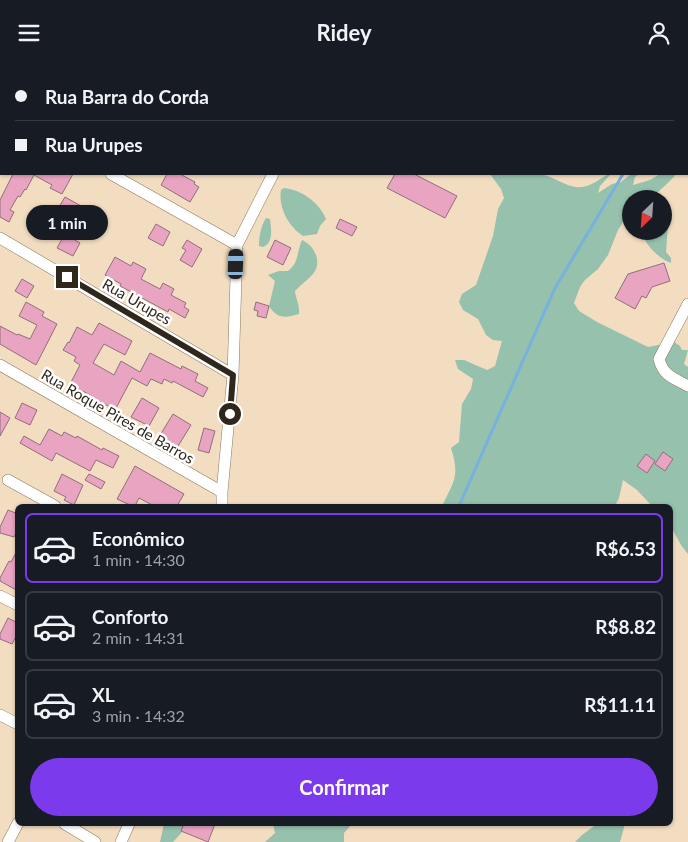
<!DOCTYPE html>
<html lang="pt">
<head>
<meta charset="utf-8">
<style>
	:root { --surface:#171b24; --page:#242831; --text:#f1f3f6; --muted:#9ea1a6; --line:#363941; --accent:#7c3aed }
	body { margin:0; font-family:Lato,sans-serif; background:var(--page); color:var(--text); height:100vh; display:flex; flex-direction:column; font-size:19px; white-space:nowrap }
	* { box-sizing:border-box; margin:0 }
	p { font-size:16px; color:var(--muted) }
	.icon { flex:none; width:28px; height:28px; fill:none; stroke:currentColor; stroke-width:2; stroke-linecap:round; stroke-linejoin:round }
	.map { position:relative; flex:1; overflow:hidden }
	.side { position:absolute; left:15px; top:439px; width:658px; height:322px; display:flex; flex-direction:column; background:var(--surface); border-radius:8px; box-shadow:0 1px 4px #0004 }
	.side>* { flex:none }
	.hud { position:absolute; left:0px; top:0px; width:689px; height:110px; box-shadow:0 1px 4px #0004; display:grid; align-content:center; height:110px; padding:0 15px; background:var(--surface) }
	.needle { width:32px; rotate:205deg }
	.tools { position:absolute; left:622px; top:125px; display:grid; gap:10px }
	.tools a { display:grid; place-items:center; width:50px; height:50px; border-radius:50%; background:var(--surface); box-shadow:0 1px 4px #0004; font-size:25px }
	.end { position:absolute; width:22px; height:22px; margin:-11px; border:6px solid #2f271c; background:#fff; box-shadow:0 0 0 2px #fff }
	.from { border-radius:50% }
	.bubble { position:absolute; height:35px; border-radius:18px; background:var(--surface); box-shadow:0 1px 4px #0004; font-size:16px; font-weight:700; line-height:35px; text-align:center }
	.car { position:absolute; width:15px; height:30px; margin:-15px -8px; border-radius:6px; box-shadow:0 0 4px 1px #0007; background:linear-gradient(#222 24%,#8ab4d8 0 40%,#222 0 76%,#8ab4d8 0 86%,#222 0) }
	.hud b { display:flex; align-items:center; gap:18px; height:48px; font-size:19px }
	.hud b+b { border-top:1px solid var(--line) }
	.hud i { width:12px; height:12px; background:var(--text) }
	ul { padding:9px 0 0; list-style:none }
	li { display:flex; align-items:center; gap:15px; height:70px; margin:0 10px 8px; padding:0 5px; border:2px solid var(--line); border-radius:8px }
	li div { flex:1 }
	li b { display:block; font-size:19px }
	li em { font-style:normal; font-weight:700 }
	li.active { border-color:var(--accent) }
	li>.icon { width:45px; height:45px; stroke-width:1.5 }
	.action { display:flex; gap:10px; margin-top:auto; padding:10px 15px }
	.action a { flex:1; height:58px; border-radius:30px; background:var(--accent); color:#fff; font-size:20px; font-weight:700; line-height:58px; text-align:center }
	header { display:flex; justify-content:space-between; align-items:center; height:65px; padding:0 15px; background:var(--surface); font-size:22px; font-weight:700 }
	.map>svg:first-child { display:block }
	.green { fill:#96c1ad }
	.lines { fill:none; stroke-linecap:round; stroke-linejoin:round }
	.stream { stroke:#77b1dd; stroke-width:3 }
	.building { fill:#e9a4c1; stroke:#906f7c }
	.minor-casing { stroke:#8b785e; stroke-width:12 }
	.minor { stroke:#fff; stroke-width:11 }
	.route { stroke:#2f271c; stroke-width:6 }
	.labels { text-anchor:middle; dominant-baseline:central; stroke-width:5; stroke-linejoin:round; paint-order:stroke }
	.street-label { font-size:15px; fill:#2f271c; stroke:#fff }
</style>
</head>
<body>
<header><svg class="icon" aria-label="menu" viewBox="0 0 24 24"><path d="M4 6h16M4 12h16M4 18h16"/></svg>Ridey<svg class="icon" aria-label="person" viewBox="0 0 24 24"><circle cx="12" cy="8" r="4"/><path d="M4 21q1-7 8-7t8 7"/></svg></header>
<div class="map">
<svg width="688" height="777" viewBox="0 0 688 777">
	<rect width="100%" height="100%" fill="#f2ddc0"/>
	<path class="green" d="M490 109C504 109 531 106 544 110 555 113 566 121 576 122 592 124 602 110 611 109L600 121 598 128 612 119 621 117 631 109H639L635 112 633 120 650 115 660 109H676C672 115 657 128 650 134H631V145L618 165 608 190 598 204 585 215 580 222 574 238 579 246 597 257 648 282 674 277 680 281 682 285H688L684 299 688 302V489L681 480 670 460V441H652L637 425 623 415 619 433 615 441H442C454 416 460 412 451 383L459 377 462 339 471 324 473 314 458 304 455 295H464L487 305 495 301 502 276 493 275 486 270 478 254 463 245 459 237 462 229 476 220 493 171 498 144 504 133 501 124Z
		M284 123C302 125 319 137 326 154L320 161 317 169 303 171C289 162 278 143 281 125Z
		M664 151 668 161 666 187 671 193V198C660 194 646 181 643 170L645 166H664Z
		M266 153 270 154C271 164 274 177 263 182L259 181C259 171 261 161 266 153Z
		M302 175C314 180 323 197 313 209 308 215 300 220 295 226 296 235 300 240 299 249 285 253 277 254 269 241L275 216 268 210 279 206H288C299 198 297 186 302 175Z
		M164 759H186L183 766 173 777H160Z
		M273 759H352L344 768V777H265L275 768Z
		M597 759H625L620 777H575L582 770Z"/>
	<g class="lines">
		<path class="stream" d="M688 38V37
			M459 441 555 223 623 109"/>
	</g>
	<path class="building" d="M13 109H73L62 129 50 123 52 120 34 110 26 125 25 124 20 132 18 131 10 145 14 147 9 157 0 152V135Z
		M167 109H180L195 117 194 119 199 122 190 137 161 120Z
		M395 109H414L457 131 445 153 387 123Z
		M65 132 81 141 75 151 59 142Z
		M340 154 357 162 352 171 336 163Z
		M156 159 170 167 163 181 148 173Z
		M65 169 80 178 73 191 57 183Z
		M187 175 202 184 192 202 180 195 186 185 182 183Z
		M275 175 291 183 283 200 267 192Z
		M115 192 131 201 133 197 146 204 141 214 160 224 163 218 174 224 171 230 186 238 184 242 189 245 185 253 169 244 168 247 120 221 121 219 105 210Z
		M664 198 670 216 652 222 646 233 642 231 635 244 615 233 628 209Z
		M22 214 34 221 27 233 15 226Z
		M26 237 44 247 42 251 57 259 36 300 0 279V261L17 270 18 269 30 274 37 260 19 251Z
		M256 237 269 241 266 253 257 251 258 246 254 245Z
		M99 258 132 276 125 290 104 279 93 298 114 310 121 296 140 307 150 288 181 304 182 301 198 309 195 316 208 323 203 332 173 316 172 318 164 314 162 319 151 314 147 321 132 313 115 345 99 336 98 338 88 333 90 330 70 319 80 300 74 296 76 292 63 285 68 277 69 278 77 262 92 270Z
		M142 333 159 343 149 361 131 352Z
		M22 338 37 345 30 360 15 353Z
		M0 347 10 353 0 371Z
		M173 349 191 360 175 386 157 375Z
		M204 363 215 366 209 388 198 385Z
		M49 364 62 371 64 367 76 373 77 371 102 385 103 383 119 391 113 403 96 395 90 406 56 388 52 396 20 378 24 371 40 380Z
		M663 387 673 394 665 406 655 399Z
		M646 389 655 396 647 408 637 401Z
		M135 401 184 429 177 441H154L139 433 135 441H132L117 434Z
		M62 409 83 420 74 440 64 435 66 432 54 426Z
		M89 409 105 417 101 424 85 415Z
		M8 445 18 449V464L14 472 0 468V462Z
		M18 484V526L0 516V513L9 496 11 497Z
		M8 553 18 558V568L12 579 0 574V569Z
		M184 759H215L208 777 181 766Z"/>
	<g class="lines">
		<defs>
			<path id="minor" d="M143 0 145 1
				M0 46 1 47
				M111 109 237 180
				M0 173 233 310
				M688 239 659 294C663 311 674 313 688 321
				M0 300 222 427
				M8 415 55 441
				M222 441V427L233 310 237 180 273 109
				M0 531 18 540
				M0 650 18 659
				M65 759 95 777
				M8 777 18 758
				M121 777 129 759"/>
		</defs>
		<use href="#minor" class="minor-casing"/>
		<use href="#minor" class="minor"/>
	</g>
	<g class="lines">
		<path class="route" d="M67 212 233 310 230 349"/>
	</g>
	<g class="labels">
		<g class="street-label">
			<text transform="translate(137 236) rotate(30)">Rua Urupes</text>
			<text transform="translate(118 351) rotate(30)">Rua Roque Pires de Barros</text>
		</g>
	</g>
</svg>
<div class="tools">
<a><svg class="needle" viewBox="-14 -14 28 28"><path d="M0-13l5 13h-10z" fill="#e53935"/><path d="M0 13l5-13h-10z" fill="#9ea1a6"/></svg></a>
</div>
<i class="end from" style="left:230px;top:349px"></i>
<i class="end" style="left:67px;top:212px"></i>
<div class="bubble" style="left:26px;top:140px;width:82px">1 min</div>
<i class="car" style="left:236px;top:199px;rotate:2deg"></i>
<div class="hud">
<b><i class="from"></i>Rua Barra do Corda</b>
<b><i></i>Rua Urupes</b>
</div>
<section class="side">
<ul>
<li class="active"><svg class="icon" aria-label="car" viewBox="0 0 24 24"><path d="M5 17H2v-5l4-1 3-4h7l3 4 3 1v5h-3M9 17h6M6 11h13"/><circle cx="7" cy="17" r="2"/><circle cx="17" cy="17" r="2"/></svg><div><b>Econômico</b><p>1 min · 14:30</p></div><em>R$6.53</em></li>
<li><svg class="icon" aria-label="car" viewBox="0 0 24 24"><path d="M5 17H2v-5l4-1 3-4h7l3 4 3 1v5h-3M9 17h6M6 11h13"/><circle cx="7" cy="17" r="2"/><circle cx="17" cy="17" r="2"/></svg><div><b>Conforto</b><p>2 min · 14:31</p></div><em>R$8.82</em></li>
<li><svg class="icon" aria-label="car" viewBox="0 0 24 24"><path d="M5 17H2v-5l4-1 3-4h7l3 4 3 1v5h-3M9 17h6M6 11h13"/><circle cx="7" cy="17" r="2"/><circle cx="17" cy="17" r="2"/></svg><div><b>XL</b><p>3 min · 14:32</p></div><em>R$11.11</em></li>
</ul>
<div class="action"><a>Confirmar</a></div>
</section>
</div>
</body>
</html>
